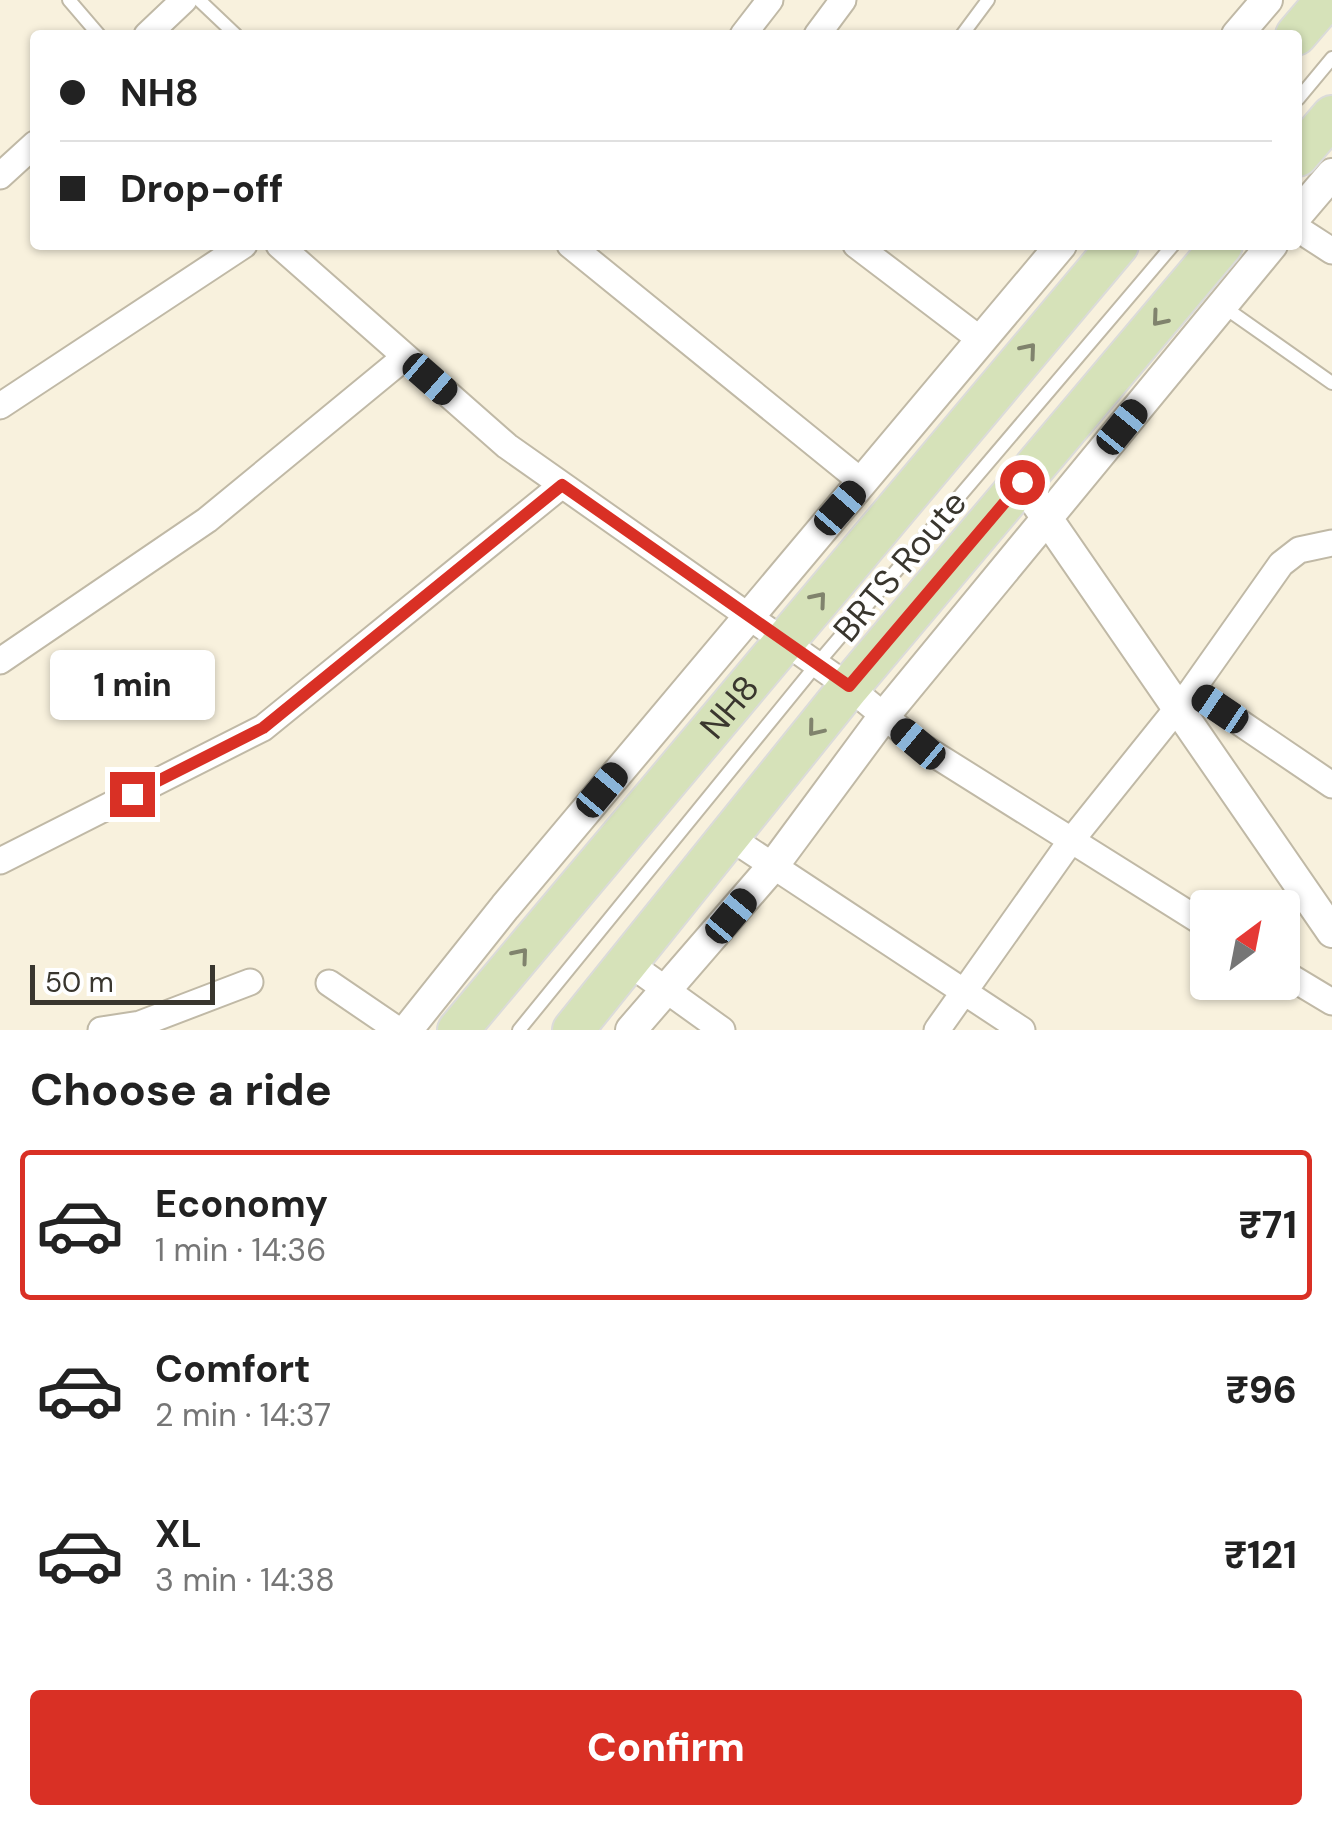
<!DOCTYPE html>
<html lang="en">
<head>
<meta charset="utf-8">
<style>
	:root { --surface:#fff; --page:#f6f6f6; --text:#222; --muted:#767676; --line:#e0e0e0; --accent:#d93025 }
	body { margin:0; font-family:"DM Sans",sans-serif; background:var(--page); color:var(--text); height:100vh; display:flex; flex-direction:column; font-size:38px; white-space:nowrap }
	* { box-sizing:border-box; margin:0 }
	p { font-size:32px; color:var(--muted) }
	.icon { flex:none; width:55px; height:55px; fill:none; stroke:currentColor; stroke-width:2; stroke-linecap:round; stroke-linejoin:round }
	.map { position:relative; height:1030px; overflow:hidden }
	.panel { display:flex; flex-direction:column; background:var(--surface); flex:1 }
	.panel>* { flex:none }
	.guide { position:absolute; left:30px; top:30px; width:1272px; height:220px; border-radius:10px; box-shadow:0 2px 8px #0004; display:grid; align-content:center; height:220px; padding:0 30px; background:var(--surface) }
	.needle { width:65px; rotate:32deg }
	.fabs { position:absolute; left:1190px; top:890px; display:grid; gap:20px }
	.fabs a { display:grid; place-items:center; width:110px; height:110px; border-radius:10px; background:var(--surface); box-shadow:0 2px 8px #0004; font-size:50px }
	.scale { position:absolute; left:30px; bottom:25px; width:185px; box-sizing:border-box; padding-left:10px; border:5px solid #39362e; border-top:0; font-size:28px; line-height:35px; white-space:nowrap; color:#39362e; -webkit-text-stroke:8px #fff; paint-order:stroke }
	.end { position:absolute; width:45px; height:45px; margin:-22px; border:12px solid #d93025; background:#fff; box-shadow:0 0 0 5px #fff }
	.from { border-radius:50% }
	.bubble { position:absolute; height:70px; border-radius:10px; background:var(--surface); box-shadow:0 2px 8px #0004; font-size:32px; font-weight:800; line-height:70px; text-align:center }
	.car { position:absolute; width:30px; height:60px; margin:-30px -15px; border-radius:12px; box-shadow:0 0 8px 2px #0007; background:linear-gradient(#222 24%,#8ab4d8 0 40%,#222 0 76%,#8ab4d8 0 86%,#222 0) }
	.guide b { display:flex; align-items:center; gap:35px; height:95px; font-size:38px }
	.guide b+b { border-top:2px solid var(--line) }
	.guide i { width:25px; height:25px; background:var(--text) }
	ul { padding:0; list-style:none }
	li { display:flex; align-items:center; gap:30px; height:150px; margin:0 20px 15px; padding:0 10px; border:5px solid transparent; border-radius:10px }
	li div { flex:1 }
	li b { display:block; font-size:38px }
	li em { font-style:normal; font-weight:800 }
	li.current { border-color:var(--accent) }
	li>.icon { width:90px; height:90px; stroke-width:1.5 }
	h2 { padding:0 30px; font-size:45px; line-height:120px }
	.action { display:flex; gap:20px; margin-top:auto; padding:20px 30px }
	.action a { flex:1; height:115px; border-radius:10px; background:var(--accent); color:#fff; font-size:40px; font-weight:800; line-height:115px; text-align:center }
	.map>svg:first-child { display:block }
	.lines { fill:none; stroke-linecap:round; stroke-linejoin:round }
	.service-casing { stroke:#c0b9a6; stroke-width:16 }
	.minor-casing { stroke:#c0b9a6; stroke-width:29 }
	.tertiary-casing { stroke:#c0b9a6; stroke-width:34 }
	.primary-casing { stroke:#dbdbd9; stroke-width:44 }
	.service { stroke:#fff; stroke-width:12 }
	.minor { stroke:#fff; stroke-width:25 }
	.tertiary { stroke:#fff; stroke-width:30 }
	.primary { stroke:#d6e2b9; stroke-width:40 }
	.oneway { stroke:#80836d }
	.route { stroke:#d93025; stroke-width:12 }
	.labels { text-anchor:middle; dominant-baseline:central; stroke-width:8; stroke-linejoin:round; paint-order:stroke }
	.street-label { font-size:35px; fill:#39362e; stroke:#fff }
</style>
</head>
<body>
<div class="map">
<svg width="1332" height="1030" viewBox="0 0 1332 1030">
	<rect width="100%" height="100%" fill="#f8f1dd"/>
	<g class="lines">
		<defs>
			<path id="service" d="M69 0 99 35
				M199 0 236 35
				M962 35 988 0
				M1298 99 1332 58
				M1224 307 1332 383
				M519 1030 817 664 1173 245"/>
			<path id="minor" d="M147 35 184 0
				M743 35 770 0
				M817 35 843 0
				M0 176 35 144
				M1298 229 1332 251
				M279 245 507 446 849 687 918 744 1208 926
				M570 245 862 482
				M856 245 981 340
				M0 406 244 245
				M0 661 207 520 405 357
				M1192 690 1332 785
				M728 836 1022 1030
				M0 861 263 728 562 485
				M626 961 722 1030
				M1282 972 1332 1002
				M329 983 398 1030
				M101 1030 140 1024 250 982
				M937 1030 1070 842 1192 690 1281 564 1299 550 1332 543"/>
			<path id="tertiary" d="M1237 35 1267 0
				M1298 214 1332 174
				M1022 482 1332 932
				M407 1030 505 907 1061 245
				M631 1030 773 866 884 716 1272 245"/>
			<g id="primary">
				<path d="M1296 35 1326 0"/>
				<path d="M1298 156 1332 116"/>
				<path id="s1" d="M458 1030 1118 245"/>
				<path d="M573 1030 849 687 1222 245"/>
			</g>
		</defs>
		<use href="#service" class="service-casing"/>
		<use href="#minor" class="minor-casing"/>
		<use href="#tertiary" class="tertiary-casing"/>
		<use href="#primary" class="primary-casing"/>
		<use href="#service" class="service"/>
		<use href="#minor" class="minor"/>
		<use href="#tertiary" class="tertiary"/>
		<use href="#primary" class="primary"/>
	</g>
	<defs><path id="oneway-chevron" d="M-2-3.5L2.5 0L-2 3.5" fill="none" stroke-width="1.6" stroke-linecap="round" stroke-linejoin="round" transform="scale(2.5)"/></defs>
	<g class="oneway">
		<use href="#oneway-chevron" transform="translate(1159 319) rotate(130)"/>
		<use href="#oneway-chevron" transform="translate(1029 350) rotate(-50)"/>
		<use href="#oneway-chevron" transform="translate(819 599) rotate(-50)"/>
		<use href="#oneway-chevron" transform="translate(815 729) rotate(129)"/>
		<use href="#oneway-chevron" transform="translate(521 955) rotate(-50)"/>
	</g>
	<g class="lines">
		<path class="route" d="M132 794 263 728 562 485 849 686 1022 482"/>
	</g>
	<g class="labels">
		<g class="street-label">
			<text transform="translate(900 566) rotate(-50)">BRTS Route</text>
			<text stroke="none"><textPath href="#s1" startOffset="422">NH8</textPath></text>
		</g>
	</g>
</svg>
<div class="fabs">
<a><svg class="needle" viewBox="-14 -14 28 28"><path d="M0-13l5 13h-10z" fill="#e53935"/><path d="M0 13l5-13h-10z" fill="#767676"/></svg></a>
</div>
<div class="scale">50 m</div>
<i class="end from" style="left:1022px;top:482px"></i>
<i class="end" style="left:132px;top:794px"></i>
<div class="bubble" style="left:50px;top:650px;width:165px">1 min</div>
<i class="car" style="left:430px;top:379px;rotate:131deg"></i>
<i class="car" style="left:1122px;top:427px;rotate:39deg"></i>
<i class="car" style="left:840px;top:508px;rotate:41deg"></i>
<i class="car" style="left:1220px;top:709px;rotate:304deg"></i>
<i class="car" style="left:918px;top:744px;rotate:310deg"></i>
<i class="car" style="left:602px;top:790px;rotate:40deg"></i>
<i class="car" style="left:731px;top:916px;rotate:40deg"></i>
<div class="guide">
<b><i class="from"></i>NH8</b>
<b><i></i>Drop-off</b>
</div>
</div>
<section class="panel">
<h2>Choose a ride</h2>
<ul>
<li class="current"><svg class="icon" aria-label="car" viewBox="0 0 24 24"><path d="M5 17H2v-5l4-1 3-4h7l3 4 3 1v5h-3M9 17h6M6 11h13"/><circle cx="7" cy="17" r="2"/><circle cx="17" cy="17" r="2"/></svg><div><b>Economy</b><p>1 min · 14:36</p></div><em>₹71</em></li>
<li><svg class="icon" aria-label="car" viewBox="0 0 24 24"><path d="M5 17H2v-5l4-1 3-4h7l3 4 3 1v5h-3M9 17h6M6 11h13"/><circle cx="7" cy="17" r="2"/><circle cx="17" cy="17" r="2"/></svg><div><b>Comfort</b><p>2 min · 14:37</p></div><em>₹96</em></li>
<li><svg class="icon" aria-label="car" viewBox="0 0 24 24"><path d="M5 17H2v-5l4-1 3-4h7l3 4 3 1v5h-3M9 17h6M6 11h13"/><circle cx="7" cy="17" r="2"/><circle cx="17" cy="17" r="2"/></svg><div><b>XL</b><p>3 min · 14:38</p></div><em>₹121</em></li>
</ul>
<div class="action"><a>Confirm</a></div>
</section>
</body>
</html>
